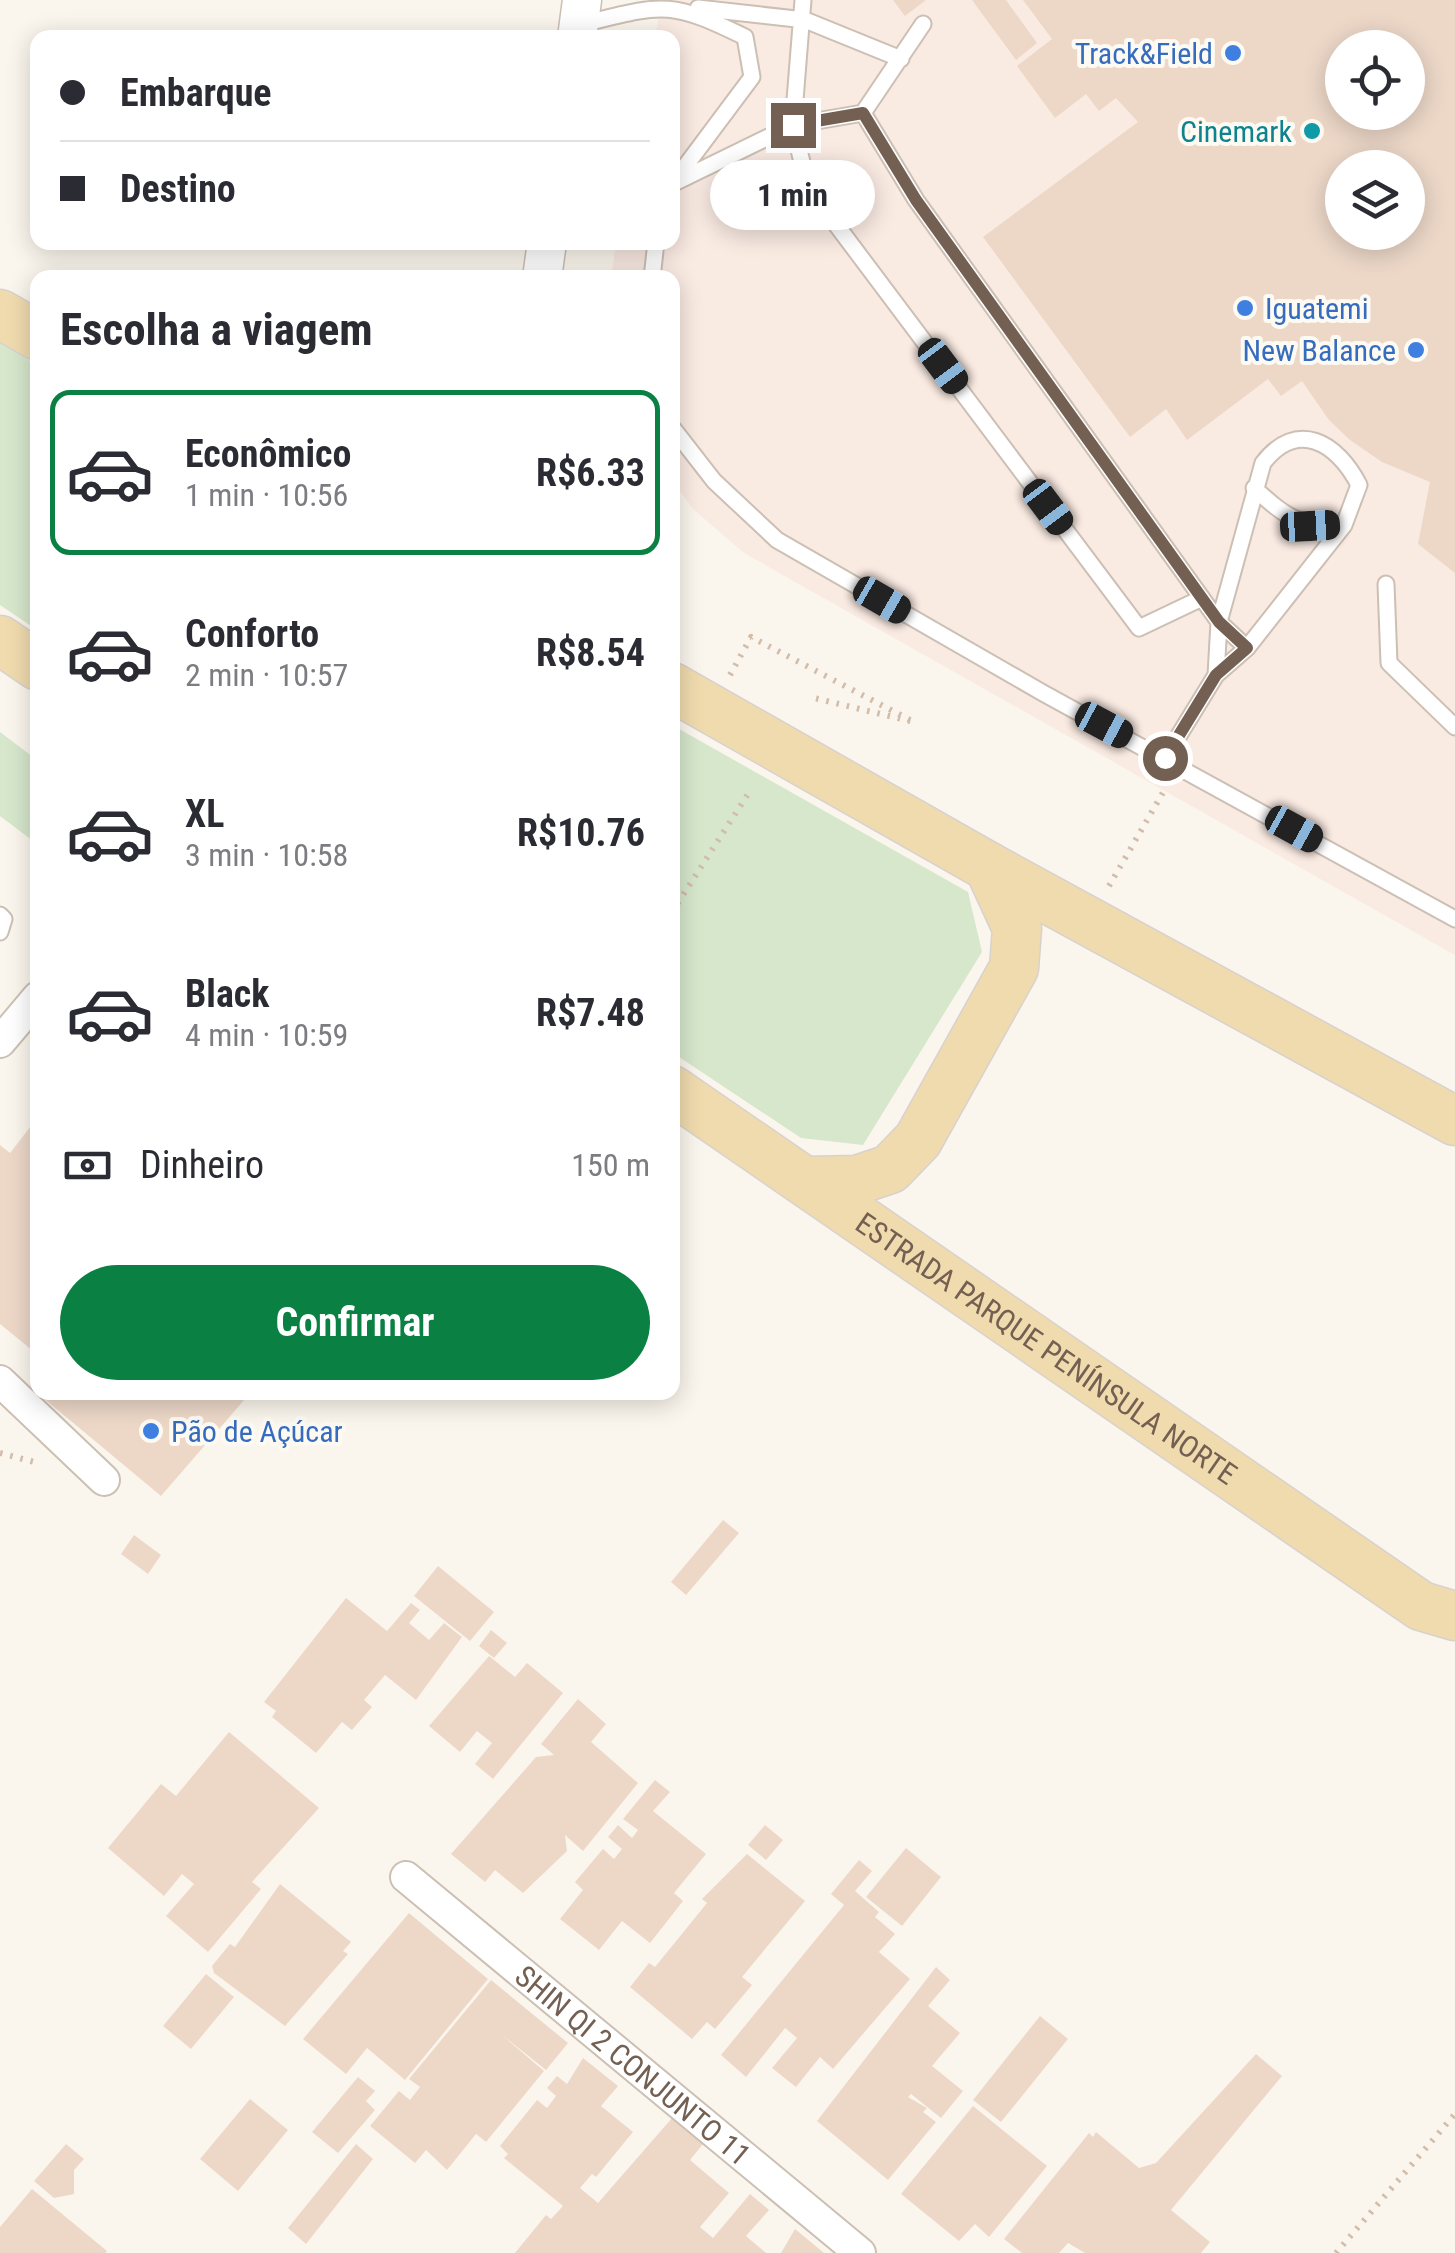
<!DOCTYPE html>
<html lang="pt">
<head>
<meta charset="utf-8">
<style>
	:root { --surface:#fff; --page:#f7f7f7; --text:#2b2b33; --muted:#7c7c81; --line:#e1e1e2; --accent:#0b8043 }
	body { margin:0; font-family:"Roboto Condensed",sans-serif; background:var(--page); color:var(--text); height:100vh; display:flex; flex-direction:column; font-size:38px; white-space:nowrap }
	* { box-sizing:border-box; margin:0 }
	p { font-size:32px; color:var(--muted) }
	.icon { flex:none; width:55px; height:55px; fill:none; stroke:currentColor; stroke-width:2; stroke-linecap:round; stroke-linejoin:round }
	.map { position:relative; flex:1; overflow:hidden }
	.drawer { position:absolute; left:30px; top:270px; width:650px; height:1130px; display:flex; flex-direction:column; background:var(--surface); border-radius:20px; box-shadow:0 5px 25px #0003 }
	.drawer>* { flex:none }
	.top-card { position:absolute; left:30px; top:30px; width:650px; height:220px; border-radius:20px; box-shadow:0 5px 25px #0003; display:grid; align-content:center; height:220px; padding:0 30px; background:var(--surface) }
	.controls { position:absolute; left:1325px; top:30px; display:grid; gap:20px }
	.controls a { display:grid; place-items:center; width:100px; height:100px; border-radius:50%; background:var(--surface); box-shadow:0 5px 25px #0003; font-size:50px }
	.end { position:absolute; width:45px; height:45px; margin:-22px; border:12px solid #746052; background:#fff; box-shadow:0 0 0 5px #fff }
	.from { border-radius:50% }
	.bubble { position:absolute; height:70px; border-radius:35px; background:var(--surface); box-shadow:0 5px 25px #0003; font-size:32px; font-weight:700; line-height:70px; text-align:center }
	.car { position:absolute; width:30px; height:60px; margin:-30px -15px; border-radius:12px; box-shadow:0 0 8px 2px #0007; background:linear-gradient(#222 24%,#8ab4d8 0 40%,#222 0 76%,#8ab4d8 0 86%,#222 0) }
	.top-card b { display:flex; align-items:center; gap:35px; height:95px; font-size:38px }
	.top-card b+b { border-top:2px solid var(--line) }
	.top-card i { width:25px; height:25px; background:var(--text) }
	ul { padding:0; list-style:none }
	li { display:flex; align-items:center; gap:30px; height:165px; margin:0 20px 15px; padding:0 10px; border:5px solid transparent; border-radius:20px }
	li div { flex:1 }
	li b { display:block; font-size:38px }
	li em { font-style:normal; font-weight:700 }
	li.selected { border-color:var(--accent) }
	li>.icon { width:90px; height:90px; stroke-width:1.5 }
	h2 { padding:0 30px; font-size:45px; line-height:120px }
	.pay { display:flex; align-items:center; gap:25px; height:110px; padding:0 30px; font-size:38px }
	.pay p { margin-inline-start:auto }
	.button { display:flex; gap:20px; margin-top:auto; padding:20px 30px }
	.button a { flex:1; height:115px; border-radius:60px; background:var(--accent); color:#fff; font-size:40px; font-weight:700; line-height:115px; text-align:center }
	.map>svg:first-child { display:block }
	.commercial { fill:#f9eae2; fill-rule:evenodd }
	.green { fill:#d6e7cc }
	.building { fill:#edd8c8; fill-rule:evenodd }
	.lines { fill:none; stroke-linecap:round; stroke-linejoin:round }
	.service-casing { stroke:#ccbfb3; stroke-width:19 }
	.minor-casing { stroke:#ccbfb3; stroke-width:34 }
	.tertiary-casing { stroke:#ccbfb3; stroke-width:41 }
	.primary-casing { stroke:#d8d2cf; stroke-width:51 }
	.path { stroke:#d2bcaa; stroke-width:6; stroke-dasharray:2.5 8; stroke-linecap:butt }
	.service { stroke:#fff; stroke-width:15 }
	.minor { stroke:#fff; stroke-width:30 }
	.tertiary { stroke:#fff; stroke-width:38 }
	.primary { stroke:#f0dbae; stroke-width:48 }
	.route { stroke:#746052; stroke-width:12 }
	.shop-dot { fill:#3f7fe0; stroke:#fdfaf3; stroke-width:4 }
	.culture-dot { fill:#0f9aa8; stroke:#fdfaf3; stroke-width:4 }
	.labels { text-anchor:middle; dominant-baseline:central; stroke-width:8; stroke-linejoin:round; paint-order:stroke }
	.shop-label { font-size:30px; fill:#366cbe; stroke:#fdfaf3; text-anchor:end }
	.culture-label { font-size:30px; fill:#0d838f; stroke:#fdfaf3; text-anchor:end }
	.street-label { font-size:30px; fill:#746052; stroke:#fdfaf3 }
</style>
</head>
<body>
<div class="map">
<svg width="1455" height="2253" viewBox="0 0 1455 2253">
	<rect width="100%" height="100%" fill="#fbf6ed"/>
	<path class="commercial" d="M662 0H1455V955L744 553 693 509 673 482 672 278H611L616 243 672 242V38L655 37ZM1342 48H1408V112H1342ZM1342 168H1408V232H1342Z"/>
	<path class="green" d="M0 343 37 365V630L0 605Z
		M672 725 968 892 982 952 863 1145 801 1138 673 1053Z
		M0 732 37 760V844L0 816Z"/>
	<path class="building" d="M893 0H926L905 16Z
		M972 0H1006L1037 43 1016 60Z
		M1023 0H1455V573L1418 544 1430 482 1382 462 1350 440 1329 420 1302 381 1281 396 1268 379 1187 440 1166 409 1130 437 983 237 1138 122 1116 98 1099 111 1086 94 1055 118 1017 66 1052 39ZM1342 48H1408V112H1342ZM1342 168H1408V232H1342Z
		M38 1117V1355L0 1324V1145L10 1153Z
		M36 1392H251L161 1496Z
		M723 1520 739 1533 686 1595 671 1582Z
		M134 1535 161 1555 148 1574 121 1554Z
		M438 1566 494 1612 470 1641 414 1596Z
		M346 1598 387 1631 411 1603 420 1610 409 1623 429 1640 444 1623 462 1637 416 1700 385 1675 364 1700 372 1707 352 1730 342 1722 316 1753 272 1717 276 1711 264 1702Z
		M491 1630 507 1643 494 1658 479 1646Z
		M489 1656 515 1677 527 1663 563 1693 493 1779 475 1764 492 1743 477 1731 460 1752 429 1726Z
		M578 1699 606 1724 591 1742 638 1783 583 1851 565 1835 567 1851 523 1893 495 1870 485 1882 451 1854 536 1757 554 1755 541 1744Z
		M229 1732 319 1808 252 1882 261 1889 208 1952 166 1916 194 1884 182 1874 164 1896 108 1848 161 1784 176 1796Z
		M655 1780 670 1792 653 1811 706 1854 674 1893 683 1901 650 1943 622 1921 599 1950 560 1919 583 1890 575 1882 603 1849 614 1859 622 1849 608 1837 618 1825 632 1838 638 1830 623 1819Z
		M765 1825 783 1840 766 1860 748 1845Z
		M906 1848 941 1877 902 1926 866 1897Z
		M747 1854 805 1901 742 1977 752 1985 715 2029 707 2022 692 2039 630 1987 649 1963 655 1967 707 1903 702 1899Z
		M859 1860 872 1871 855 1891 879 1912 875 1917 895 1934 879 1952 910 1979 833 2069 820 2057 796 2087 772 2068 797 2038 785 2028 746 2077 721 2055 844 1905 831 1894Z
		M280 1884 351 1942 343 1951 348 1954 285 2026 214 1973 212 1966 230 1944 235 1947Z
		M409 1913 488 1979 405 2080 367 2048 346 2074 303 2039Z
		M936 1967 950 1980 928 2006 960 2033 932 2066 963 2091 941 2118 911 2094 908 2097 927 2108 923 2112 936 2122 888 2180 817 2121Z
		M206 1974 234 1997 191 2049 163 2026Z
		M491 1980 568 2043 546 2070 502 2035 544 2071 486 2142 476 2134 447 2170 426 2150 415 2163 370 2126 399 2091 410 2100 420 2087 409 2079Z
		M1040 2016 1068 2039 1001 2122 973 2100Z
		M1256 2054 1282 2076 1171 2210 1210 2242 1201 2253H1085L1068 2243 1059 2253H1022L1004 2239 1089 2133 1093 2137 1096 2132 1139 2168 1156 2163Z
		M583 2058 618 2086 601 2106 633 2132 596 2177 592 2174 580 2188 598 2203 672 2118 703 2144 690 2160 729 2193 700 2227 713 2238 750 2194 769 2210 746 2236 766 2253H515L546 2215 551 2219 563 2206 504 2158 508 2154 500 2146 537 2100 547 2108 556 2096 547 2088 557 2076 567 2084Z
		M358 2077 375 2091 366 2101 375 2110 338 2153 312 2132Z
		M250 2099 288 2130 238 2191 200 2159Z
		M973 2106 1047 2166 989 2237 975 2224 959 2241 901 2194Z
		M66 2144 84 2159 74 2170V2194L54 2198 34 2181Z
		M356 2144 373 2159 306 2244 288 2228Z
		M32 2189 107 2251 105 2253H0V2227Z
		M795 2229 824 2253H781Z"/>
	<g class="lines">
		<defs>
			<path id="service" d="M803 0 793 125 808 187 1139 628 1202 598
				M698 8 805 20 901 59
				M582 24C664 4 669 0 745 37L752 77 675 180
				M863 113 923 24
				M672 184 793 125 863 113 916 200 1219 622 1247 648
				M652 278 656 242
				M672 427 714 481 777 540 1043 693 1455 919
				M1254 488C1287 518 1299 527 1344 525
				M1386 584 1389 663 1455 727
				M1165 758 1216 675 1247 648 1344 525 1359 485C1337 442 1297 419 1263 463L1219 622 1216 675
				M0 915 4 919 0 932"/>
			<g id="minor">
				<path d="M0 1042 38 997"/>
				<path d="M0 1381 104 1480"/>
				<path id="s1" d="M406 1877 860 2253"/>
			</g>
			<path id="tertiary" d="M577 38 582 0
				M542 278 547 242"/>
			<g id="primary">
				<path d="M0 314 38 336"/>
				<path d="M0 640 38 666"/>
				<path d="M672 687 989 867 1455 1121"/>
				<path id="s2" d="M672 1090 1421 1606 1455 1616"/>
				<path d="M805 1181 857 1180 890 1169 918 1140 1014 968 1017 928 989 867"/>
			</g>
		</defs>
		<use href="#service" class="service-casing"/>
		<use href="#minor" class="minor-casing"/>
		<use href="#tertiary" class="tertiary-casing"/>
		<use href="#primary" class="primary-casing"/>
		<path class="path" d="M730 675 751 637 914 722 810 697
			M1109 886 1165 789
			M672 912 748 794
			M0 1453 38 1463
			M1336 2253 1455 2114"/>
		<use href="#service" class="service"/>
		<use href="#minor" class="minor"/>
		<use href="#tertiary" class="tertiary"/>
		<use href="#primary" class="primary"/>
	</g>
	<g class="lines">
		<path class="route" d="M793 125 863 113 916 200 1219 622 1247 648 1216 675 1165 758"/>
	</g>
	<g class="shop-dot">
		<circle cx="1233" cy="53" r="10"/>
		<circle cx="1245" cy="308" r="10"/>
		<circle cx="1416" cy="350" r="10"/>
		<circle cx="151" cy="1431" r="10"/>
	</g>
	<circle class="culture-dot" cx="1312" cy="131" r="10"/>
	<g class="labels">
		<g class="shop-label">
			<text x="1213" y="53">Track&amp;Field</text>
			<text x="1265" y="308" text-anchor="start">Iguatemi</text>
			<text x="1396" y="350">New Balance</text>
			<text x="171" y="1431" text-anchor="start">Pão de Açúcar</text>
		</g>
		<g class="culture-label">
			<text x="1292" y="131">Cinemark</text>
		</g>
		<g class="street-label">
			<text stroke="none"><textPath href="#s2" startOffset="455">ESTRADA PARQUE PENÍNSULA NORTE</textPath></text>
			<text stroke="none"><textPath href="#s1" startOffset="295">SHIN QI 2 CONJUNTO 11</textPath></text>
		</g>
	</g>
</svg>
<div class="controls">
<a><svg class="icon" aria-label="locate" viewBox="0 0 24 24"><circle cx="12" cy="12" r="6"/><path d="M12 2v4M12 18v4M2 12h4M18 12h4"/></svg></a>
<a><svg class="icon" aria-label="layers" viewBox="0 0 24 24"><path d="M12 4l9 5-9 5-9-5zM3 14l9 5 9-5"/></svg></a>
</div>
<i class="end from" style="left:1165px;top:758px"></i>
<i class="end" style="left:793px;top:125px"></i>
<div class="bubble" style="left:710px;top:160px;width:165px">1 min</div>
<i class="car" style="left:943px;top:366px;rotate:143deg"></i>
<i class="car" style="left:1048px;top:507px;rotate:143deg"></i>
<i class="car" style="left:1310px;top:526px;rotate:87deg"></i>
<i class="car" style="left:882px;top:600px;rotate:120deg"></i>
<i class="car" style="left:1104px;top:725px;rotate:118deg"></i>
<i class="car" style="left:1294px;top:829px;rotate:119deg"></i>
<div class="top-card">
<b><i class="from"></i>Embarque</b>
<b><i></i>Destino</b>
</div>
<section class="drawer">
<h2>Escolha a viagem</h2>
<ul>
<li class="selected"><svg class="icon" aria-label="car" viewBox="0 0 24 24"><path d="M5 17H2v-5l4-1 3-4h7l3 4 3 1v5h-3M9 17h6M6 11h13"/><circle cx="7" cy="17" r="2"/><circle cx="17" cy="17" r="2"/></svg><div><b>Econômico</b><p>1 min · 10:56</p></div><em>R$6.33</em></li>
<li><svg class="icon" aria-label="car" viewBox="0 0 24 24"><path d="M5 17H2v-5l4-1 3-4h7l3 4 3 1v5h-3M9 17h6M6 11h13"/><circle cx="7" cy="17" r="2"/><circle cx="17" cy="17" r="2"/></svg><div><b>Conforto</b><p>2 min · 10:57</p></div><em>R$8.54</em></li>
<li><svg class="icon" aria-label="car" viewBox="0 0 24 24"><path d="M5 17H2v-5l4-1 3-4h7l3 4 3 1v5h-3M9 17h6M6 11h13"/><circle cx="7" cy="17" r="2"/><circle cx="17" cy="17" r="2"/></svg><div><b>XL</b><p>3 min · 10:58</p></div><em>R$10.76</em></li>
<li><svg class="icon" aria-label="car" viewBox="0 0 24 24"><path d="M5 17H2v-5l4-1 3-4h7l3 4 3 1v5h-3M9 17h6M6 11h13"/><circle cx="7" cy="17" r="2"/><circle cx="17" cy="17" r="2"/></svg><div><b>Black</b><p>4 min · 10:59</p></div><em>R$7.48</em></li>
</ul>
<div class="pay"><svg class="icon" aria-label="cash" viewBox="0 0 24 24"><path d="M3 7h18v10H3z"/><circle cx="12" cy="12" r="2"/></svg>Dinheiro<p>150 m</p></div>
<div class="button"><a>Confirmar</a></div>
</section>
</div>
</body>
</html>
